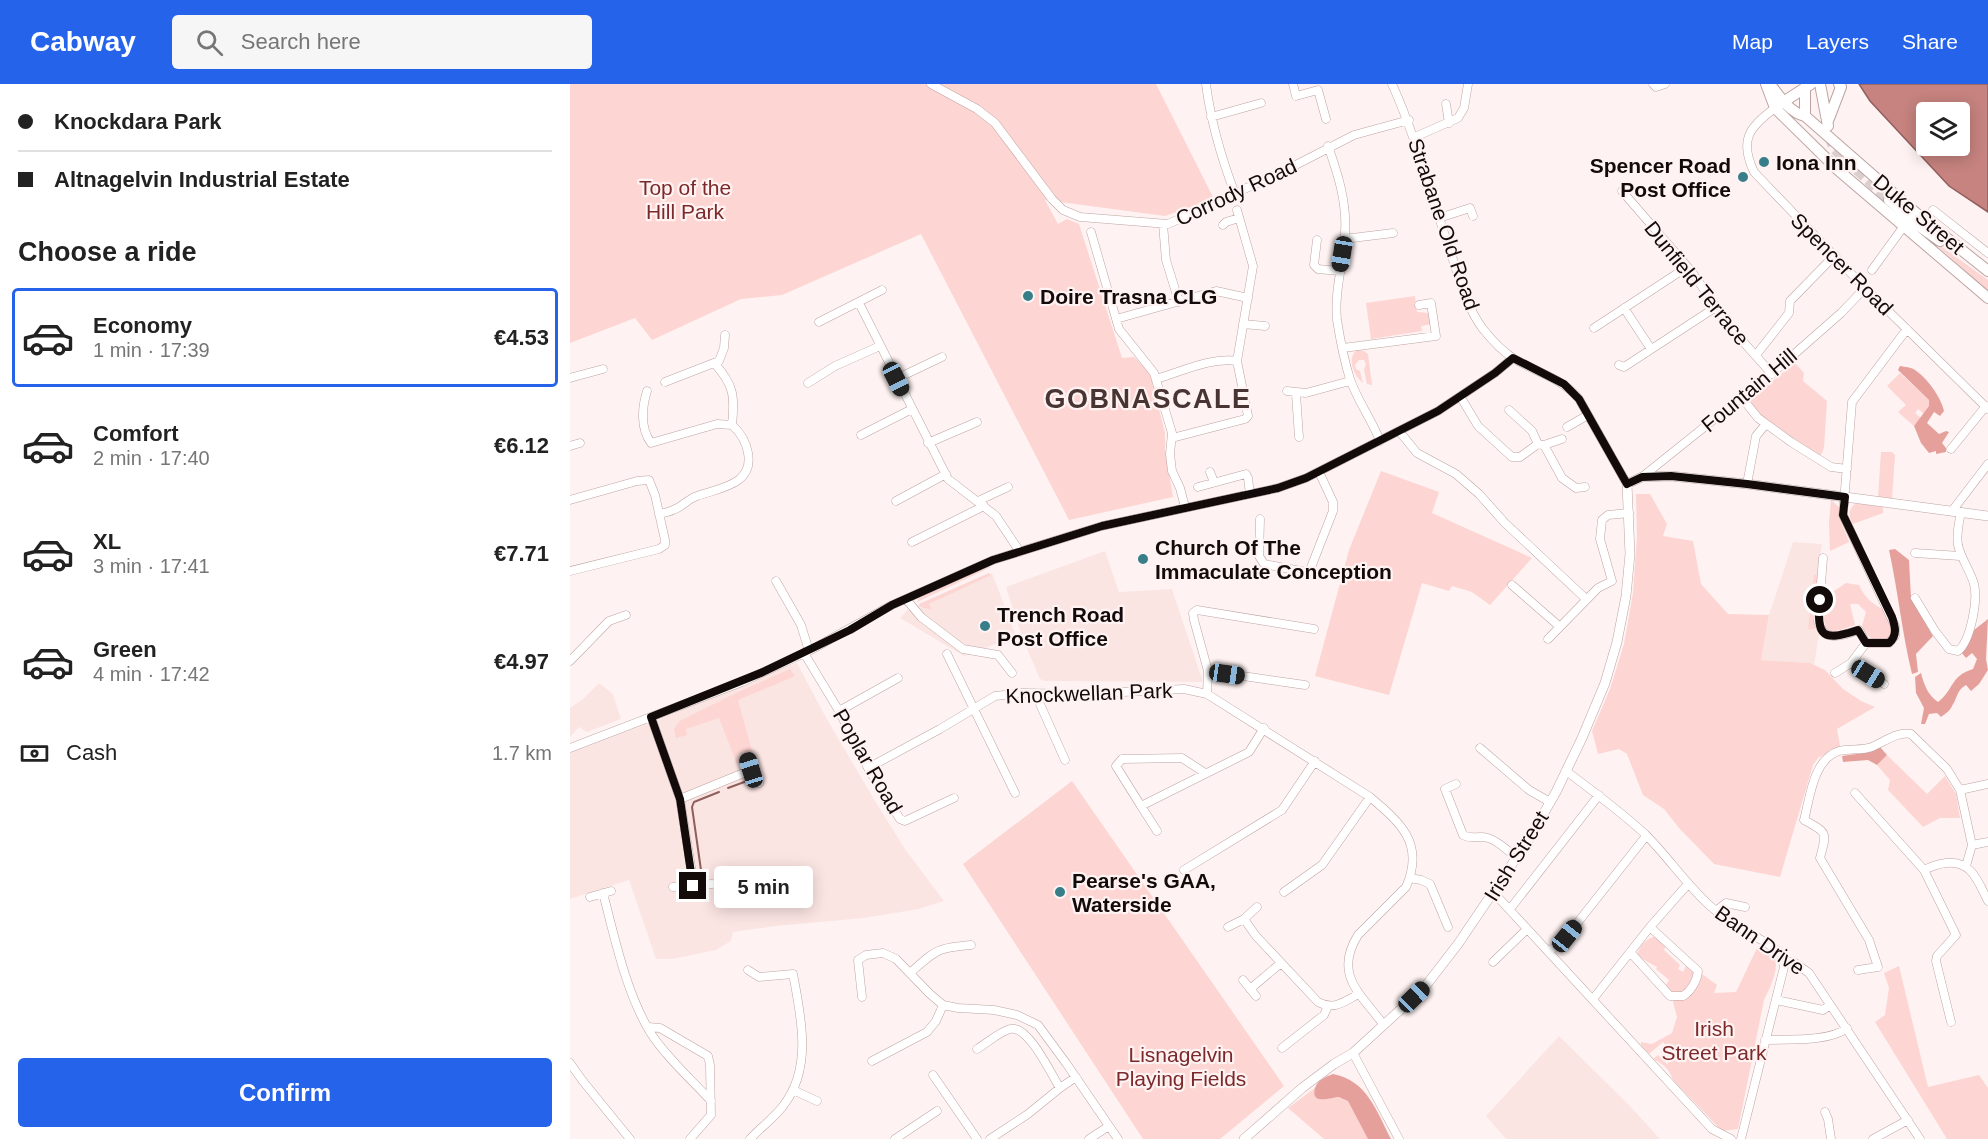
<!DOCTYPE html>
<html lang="en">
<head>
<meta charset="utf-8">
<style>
	:root { --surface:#fff; --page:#f6f6f6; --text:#222; --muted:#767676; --line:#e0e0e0; --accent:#2563eb }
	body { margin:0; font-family:Helvetica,sans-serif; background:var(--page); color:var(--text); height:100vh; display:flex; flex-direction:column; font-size:22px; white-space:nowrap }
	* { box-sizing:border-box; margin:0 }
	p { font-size:20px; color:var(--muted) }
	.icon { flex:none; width:33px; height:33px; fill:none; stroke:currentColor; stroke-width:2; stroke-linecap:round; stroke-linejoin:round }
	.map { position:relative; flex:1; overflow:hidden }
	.sheet { display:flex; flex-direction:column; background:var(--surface); width:570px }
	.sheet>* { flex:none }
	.guide { display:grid; align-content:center; height:132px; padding:0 18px; background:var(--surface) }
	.fabs { position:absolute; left:1346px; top:18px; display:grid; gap:12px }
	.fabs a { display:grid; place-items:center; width:54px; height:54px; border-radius:6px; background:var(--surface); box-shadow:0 3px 15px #0003; font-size:30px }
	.end { position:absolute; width:27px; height:27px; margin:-14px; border:8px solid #130b0a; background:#fff; box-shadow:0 0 0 3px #fff }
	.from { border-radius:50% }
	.bubble { position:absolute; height:42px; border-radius:6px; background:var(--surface); box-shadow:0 3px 15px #0003; font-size:20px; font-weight:700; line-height:42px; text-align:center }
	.car { position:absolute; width:18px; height:36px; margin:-18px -9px; border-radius:8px; box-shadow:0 0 4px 2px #0007; background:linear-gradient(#222 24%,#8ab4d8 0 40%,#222 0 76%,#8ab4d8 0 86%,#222 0) }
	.guide b { display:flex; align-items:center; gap:21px; height:57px; font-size:22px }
	.guide b+b { border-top:2px solid var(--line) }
	.guide i { width:15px; height:15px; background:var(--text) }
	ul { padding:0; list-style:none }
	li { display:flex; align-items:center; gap:18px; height:99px; margin:0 12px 9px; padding:0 6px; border:3px solid transparent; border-radius:6px }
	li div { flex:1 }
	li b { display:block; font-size:22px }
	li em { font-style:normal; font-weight:700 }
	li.selected { border-color:var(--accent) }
	li>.icon { width:54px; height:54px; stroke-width:1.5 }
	h2 { padding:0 18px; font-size:27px; line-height:72px }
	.pay { display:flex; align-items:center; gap:15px; height:66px; padding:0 18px; font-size:22px }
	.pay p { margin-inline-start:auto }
	.action { display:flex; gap:12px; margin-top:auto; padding:12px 18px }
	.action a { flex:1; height:69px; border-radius:6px; background:var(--accent); color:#fff; font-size:24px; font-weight:700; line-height:69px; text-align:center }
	header { display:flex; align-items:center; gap:36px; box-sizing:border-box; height:84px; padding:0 30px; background:var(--accent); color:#fff }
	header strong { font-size:28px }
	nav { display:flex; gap:33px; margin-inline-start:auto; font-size:21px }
	.search { width:420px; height:54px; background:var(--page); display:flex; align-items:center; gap:15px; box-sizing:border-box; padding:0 21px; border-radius:6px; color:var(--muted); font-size:22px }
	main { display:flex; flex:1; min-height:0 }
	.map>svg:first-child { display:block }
	.built { fill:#fbe5e3 }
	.green { fill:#fdd5d2 }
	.forest { fill:#e6a09c }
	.water { fill:#c6837f; stroke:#905f5c; stroke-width:1.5; fill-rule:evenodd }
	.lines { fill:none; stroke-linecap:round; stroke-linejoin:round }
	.stream { stroke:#905f5c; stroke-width:2 }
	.highway-tunnel { stroke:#dbd0cf; stroke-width:10; stroke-dasharray:10 5; stroke-linecap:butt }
	.minor-casing { stroke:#bda4a2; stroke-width:9 }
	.major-casing { stroke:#bda4a2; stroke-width:10 }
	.highway-casing { stroke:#bda4a2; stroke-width:12 }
	.minor { stroke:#fff; stroke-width:8 }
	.major { stroke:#fff; stroke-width:9 }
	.highway { stroke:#fff; stroke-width:10 }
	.route { stroke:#130b0a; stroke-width:8 }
	.poi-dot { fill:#387e89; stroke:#fef3f2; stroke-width:2 }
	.labels { text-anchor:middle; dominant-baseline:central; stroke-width:4.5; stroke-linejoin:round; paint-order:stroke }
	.poi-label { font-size:21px; font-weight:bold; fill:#130b0a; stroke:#fef3f2; text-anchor:start }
	.park-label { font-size:21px; fill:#7b292a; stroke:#fef3f2 }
	.street-label { font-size:21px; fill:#130b0a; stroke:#fef3f2 }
	.district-label { font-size:27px; font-weight:bold; letter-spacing:1.5px; fill:#483432; stroke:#fef3f2 }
</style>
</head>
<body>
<header>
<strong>Cabway</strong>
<div class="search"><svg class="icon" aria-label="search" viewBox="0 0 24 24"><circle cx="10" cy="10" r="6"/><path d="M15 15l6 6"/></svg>Search here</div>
<nav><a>Map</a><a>Layers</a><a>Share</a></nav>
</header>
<main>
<section class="sheet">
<div class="guide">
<b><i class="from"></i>Knockdara Park</b>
<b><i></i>Altnagelvin Industrial Estate</b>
</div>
<h2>Choose a ride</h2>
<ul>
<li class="selected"><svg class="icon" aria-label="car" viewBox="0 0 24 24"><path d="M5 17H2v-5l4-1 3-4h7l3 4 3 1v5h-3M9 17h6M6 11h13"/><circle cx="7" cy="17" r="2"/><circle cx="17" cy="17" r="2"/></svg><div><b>Economy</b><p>1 min · 17:39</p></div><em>€4.53</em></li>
<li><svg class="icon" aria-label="car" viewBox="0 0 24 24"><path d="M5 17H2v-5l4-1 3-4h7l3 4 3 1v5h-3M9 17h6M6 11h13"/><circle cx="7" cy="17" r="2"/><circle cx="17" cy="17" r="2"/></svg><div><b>Comfort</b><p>2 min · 17:40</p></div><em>€6.12</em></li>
<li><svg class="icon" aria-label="car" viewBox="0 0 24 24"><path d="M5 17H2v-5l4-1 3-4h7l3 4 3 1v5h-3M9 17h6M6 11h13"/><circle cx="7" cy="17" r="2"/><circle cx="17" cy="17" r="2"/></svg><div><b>XL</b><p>3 min · 17:41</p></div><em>€7.71</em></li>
<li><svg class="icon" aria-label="car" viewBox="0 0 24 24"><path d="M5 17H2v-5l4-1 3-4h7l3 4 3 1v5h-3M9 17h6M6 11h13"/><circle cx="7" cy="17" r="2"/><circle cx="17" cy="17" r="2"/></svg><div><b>Green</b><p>4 min · 17:42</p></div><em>€4.97</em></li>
</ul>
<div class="pay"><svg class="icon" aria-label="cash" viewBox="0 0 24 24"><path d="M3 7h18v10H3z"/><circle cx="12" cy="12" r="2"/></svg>Cash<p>1.7 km</p></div>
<div class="action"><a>Confirm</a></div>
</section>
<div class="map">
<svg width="1418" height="1055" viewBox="0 0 1418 1055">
	<rect width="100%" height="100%" fill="#fef3f2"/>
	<path class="built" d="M1223 458 1252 460 1243 535 1245 545 1249 551 1244 581 1240 579 1191 576 1199 531Z
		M535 467 549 508 602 505 633 598 474 597 470 595 452 553 436 503Z
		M422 489 446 552 394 572 330 534 337 526Z
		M227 579 254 630 308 722 335 765 374 817 349 825 294 834 206 842 163 848 161 857 146 866 102 875H86L59 796 0 815V669L103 630 172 598Z
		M29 599 43 610 51 635 17 648 9 643 0 653V624L13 615Z
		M989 952 1058 1020 1090 1055H936L916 1032Z"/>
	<path class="green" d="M0 0H586L644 115 595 132 475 116 488 140 497 135 509 140 552 274 564 273 580 289 595 349V365L603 413 499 436 351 150 212 211 171 215 82 256 65 234 0 259Z
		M1364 157 1418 196V207L1365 160Z
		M845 212 847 228 858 229 862 240 851 242 852 247 801 255 796 219Z
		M787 266 794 267 798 270 802 301 797 300 794 286 796 280 794 276H789L785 281 786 285 790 287 793 299C784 292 776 274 787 266Z
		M1225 279 1234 289 1233 297 1257 317 1254 364 1250 373 1202 341 1179 322 1180 315Z
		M1330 289 1359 316 1360 322 1354 330 1348 325 1345 329 1351 334 1344 342 1328 328 1336 321 1317 302Z
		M1311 368H1322L1325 371 1322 415 1308 413Z
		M811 387 869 408 862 429 962 474 920 521 902 508 882 502 879 507 852 499 819 611 745 592 779 466Z
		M1066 410H1080L1097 440 1093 452 1123 457 1131 500 1158 530 1199 531 1191 576 1240 579 1255 586 1273 605 1291 617 1305 623 1267 645 1270 662 1248 674 1243 681 1210 793 1144 780 1109 744 1094 725 1073 711 1057 670 1049 665 1028 670 1022 647 1040 605 1054 560 1063 509 1067 452Z
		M1261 416 1269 423 1271 438 1279 458 1260 467 1259 438Z
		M1286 419 1313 423V429L1283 440C1278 432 1278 425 1286 419Z
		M418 483H421L347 518 349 514Z
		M419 489 421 493 419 492 359 520 362 526 351 523 349 520Z
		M1244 491H1248L1243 535 1245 545H1238Z
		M1276 499 1289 501C1294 513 1303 521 1315 526 1320 535 1326 546 1318 555 1305 558 1297 555 1292 542L1296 528 1288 520H1280L1285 541 1264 548 1256 545 1254 536 1255 513Z
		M220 585 225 592 168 616 182 667 168 671 167 680 149 634 116 645 117 651 106 654 104 645 110 637 164 610Z
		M1317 671 1357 710 1375 692 1386 710 1390 734H1370L1353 743 1318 706 1320 696 1307 681Z
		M502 697 714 1002 650 1055H573L393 780Z
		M1087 852 1096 861 1094 866 1110 881 1108 885 1113 888 1117 880 1124 889V893L1111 911 1100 908 1096 901 1099 896 1086 885 1087 883 1067 872C1069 861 1077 854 1087 852Z
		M1187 864 1205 873C1209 886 1200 904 1194 916L1168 1045 1152 1047 1103 996C1100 986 1093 979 1083 975L1088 971 1097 980 1105 972 1093 958 1079 970 1071 961V958L1082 960 1102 949 1107 933 1103 918 1104 916 1116 915 1129 900 1132 890 1147 901 1144 909 1166 908Z
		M1329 882 1358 1003 1409 991 1418 1004V1055H1377L1305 938 1315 931 1319 904 1314 889Z
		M753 998 781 1005 809 1055H754L718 1024Z"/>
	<path class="forest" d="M1330 282C1335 283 1341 283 1345 286 1357 294 1371 313 1374 327L1370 332 1364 328 1357 339 1369 350 1376 347 1379 348 1372 359 1376 364V368L1366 370V367L1359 369 1351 359 1344 342 1359 322V316L1328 286Z
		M1325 465 1339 476 1341 514 1363 552 1346 570 1348 588 1342 590C1332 549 1328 507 1319 466Z
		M1418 535 1416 575 1418 586 1409 600 1401 607 1396 601C1386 607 1388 613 1382 622 1380 627 1375 630 1371 633L1367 629 1359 630 1355 640H1351L1354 624 1346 609 1345 593 1351 589C1354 601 1358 611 1368 618 1384 606 1380 592 1403 585L1407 575 1402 569 1396 574 1391 568 1404 546Z
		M1310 663 1317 671 1307 681 1298 676 1273 678 1272 672 1300 668Z
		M763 990C797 996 807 1028 821 1055H798L778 1017C775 1016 772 1014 769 1013 762 1013 740 1022 745 1004 748 996 755 993 763 990Z"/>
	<path class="water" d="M1289 0H1418V128L1379 102 1300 17ZM1356 28H1389V62H1356Z"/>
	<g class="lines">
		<path class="stream" d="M158 704 177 697
			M132 793 122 723 124 718 149 708"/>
		<path class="highway-tunnel" d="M1259 52 1264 65 1319 116"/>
		<defs>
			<path id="minor" d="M361 0 407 25 425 39 482 115 493 126 510 133 598 140 716 86 784 51 839 36
				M636 0C641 40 651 73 665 110
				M723 0 726 12 748 6 756 35
				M822 0C847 55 861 113 881 169 889 195 897 224 913 245 921 255 932 267 943 274 965 288 991 293 1009 315L1057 400
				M1083 0 1086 3 1095 0
				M876 20 879 39
				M1205 24C1179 43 1169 56 1184 88L1295 204 1418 325
				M641 33 691 19
				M845 53 888 34 894 24 898 0
				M758 62C768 90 777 119 775 148 774 178 764 206 767 236 770 255 774 276 780 295 787 316 802 336 810 357
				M1052 107 1122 188 1159 242 1202 290
				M1363 126 1418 169
				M869 134 900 124 903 132
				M593 140 596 176 609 218
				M653 141 656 138 669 134
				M521 148 549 245 584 289 602 349 600 370 602 387 610 404 615 423
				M774 155 823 149
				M747 156 744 181 748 185 769 187
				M1302 186 1334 142
				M289 219 378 395 426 432 450 468
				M1054 224 1081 265
				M546 235 646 207 678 214
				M249 238 312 206
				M673 240 695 242
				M1024 244 1117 183
				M773 264 866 252 861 219 849 221
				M1186 271 1219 229 1220 217 1265 171
				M145 280C164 301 165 313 162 341
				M1049 281 1054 283 1146 223
				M0 294 33 285
				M326 295 372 273
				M586 295C611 288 641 273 667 277
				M95 298 149 277 154 264 155 251
				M238 299 265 282 310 262
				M77 307C72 323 70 344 81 359L147 340 162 341C171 349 176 357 178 369 184 401 149 404 127 412 118 415 112 423 103 426 99 428 94 429 89 430
				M717 307 736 309 780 297
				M726 310 729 353
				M890 312 908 342 942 373H950L968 360
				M1172 314 1188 334 1221 358 1261 383 1277 385
				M939 326 962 347 968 360 974 361 992 394 1006 404 1015 403
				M997 343 1018 331
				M829 347 847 369 886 390 909 410 935 439 1016 515
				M291 351 342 325
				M602 354 675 335 678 332 667 277 683 182 667 126
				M358 359 407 338
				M974 361 992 355
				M0 362 10 359
				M1381 365 1416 322
				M640 388 644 398
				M1072 393 1213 280 1271 229 1295 204
				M1177 400 1186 352 1196 340
				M628 403 676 390 678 394 680 410
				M0 416 67 397 79 396 85 411 95 456V461L89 465 0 487
				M326 417 376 390
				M408 417 438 403
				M1382 427 1418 380
				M690 435 689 472 694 480 736 488 740 486 763 427V418L749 388
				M342 458 414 422
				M1345 469 1390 472
				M1253 474 1248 537C1254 560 1272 551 1289 546L1296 559H1319L1325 552V542L1273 431 1282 318 1337 245
				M206 497 231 541 239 567
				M942 501 989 542
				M1345 514 1365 547 1379 565 1388 567C1401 556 1408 516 1404 500 1400 486 1391 475 1388 461 1386 450 1389 439 1391 428
				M336 515 351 533 393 565 428 571 442 589
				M978 555 1028 504 1042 497 1030 455 1032 436 1038 431 1059 429
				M234 569 269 627 298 684 330 735 335 737 384 714
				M377 570 445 709
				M0 577 39 537 56 531
				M1281 579 1314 600
				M638 587 735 601
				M1265 589 1281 579 1296 559
				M465 609 495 676
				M637 610 638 587 624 536 623 529 627 526 744 545
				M269 627 328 594
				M81 633 110 715 124 802
				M0 664 172 598 239 567 322 521 423 476 532 442 708 404 736 394 868 327 925 289 943 274
				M910 664 959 706 980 718
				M178 674 184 695 189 699
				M298 684 370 645 425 612 452 609 512 610 614 605 637 610 800 713C831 739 855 760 836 803L788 851C763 891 791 910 813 940
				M996 687C1023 707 1050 727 1075 750 1098 773 1116 800 1139 821 1162 842 1189 852 1212 870L1214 883 1171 1055
				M635 689 612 674 552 675 546 682 571 722 679 668 694 644
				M886 700 875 705 893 751C901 756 909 751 918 754 929 757 939 768 948 775
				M1390 706 1418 700
				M1285 709 1354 786 1386 851 1367 872 1366 877 1381 938
				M110 715 181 686
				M571 722 587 747
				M1402 761 1418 758
				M614 786 712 726 745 677
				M1354 786C1362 782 1368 780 1376 779 1402 776 1408 798 1418 817
				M840 794 851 796 860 800 878 843
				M103 803 142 800
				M714 808 752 781 800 713
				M33 809C45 855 56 908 80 948 95 972 122 996 141 1017
				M924 809 1142 1045 1161 1055
				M20 813 41 807
				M940 825 1029 711
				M1146 827 1156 819 1175 823
				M674 835 686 852 748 918C765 927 774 917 789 910
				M658 843 674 835 687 823
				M979 868 997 852 1076 752
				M1060 868 1100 912H1113C1121 907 1127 897 1128 887L1080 843
				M1214 877 1225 879 1239 889 1350 1055
				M923 878 957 845
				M178 886 189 893 223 890C231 933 243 984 213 1022 204 1034 190 1044 180 1055
				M1288 886 1308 883 1299 856 1250 774C1257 748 1258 749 1234 736 1240 714 1243 675 1269 667 1279 664 1292 667 1302 663 1314 658 1328 647 1341 650L1377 685 1390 706 1402 761 1396 782
				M340 889C366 866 366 864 401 861
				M673 896 686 912
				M680 905 711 879
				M292 913 288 876 296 871 313 869 326 875 360 910 373 921 388 924 424 926 447 931 468 941 496 979 548 1055
				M1023 915 1080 843 1118 800
				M1206 916 1253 926 1260 921
				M78 943 90 944 138 972 140 981 141 1031 120 1055
				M1195 956C1217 955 1260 958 1277 944
				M712 964 754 931 758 922
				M407 965C417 959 429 948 440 945 458 940 481 990 490 1004L506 993
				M783 969 829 1055
				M302 977 357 948 366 937 373 921
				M0 979 12 996 60 1055
				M363 991 407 1055
				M223 1006 247 1017
				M1255 1028 1258 1035 1261 1055
				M325 1055 367 1027
				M420 1055 458 1030 490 1004
				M519 1055 539 1042
				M1303 1055 1338 1036"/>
			<path id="major" d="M674 1055 732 1004 764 980 783 969 854 904 888 860 959 755 986 708 1012 654 1035 599 1047 558 1056 512 1060 470 1057 400 1072 393 1101 392 1177 400 1418 432"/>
			<path id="highway" d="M1196 0 1205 24 1268 86 1418 214
				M1200 0C1209 12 1220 29 1235 32L1354 136 1418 187
				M1250 0 1258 42
				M1210 20 1241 0
				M1235 32V3
				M1258 37 1271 3 1269 0
				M1319 116 1346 140 1370 157"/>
		</defs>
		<use href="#minor" class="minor-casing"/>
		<use href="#major" class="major-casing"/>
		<use href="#highway" class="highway-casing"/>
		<use href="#minor" class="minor"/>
		<use href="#major" class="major"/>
		<use href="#highway" class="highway"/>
	</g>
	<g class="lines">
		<path class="route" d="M123 802 110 715 81 633 193 588 280 546 322 521 423 476 532 442 708 404 736 394 868 327 925 289 943 274 994 300 1009 315 1057 400 1072 393 1101 392 1177 400 1275 413 1273 431 1322 533C1325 542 1328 551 1319 559H1296L1288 546C1253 558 1246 553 1250 516"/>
	</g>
	<g class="poi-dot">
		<circle cx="1194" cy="78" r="6"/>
		<circle cx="1173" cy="93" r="6"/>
		<circle cx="458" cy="212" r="6"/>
		<circle cx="573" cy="475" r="6"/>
		<circle cx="415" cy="542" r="6"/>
		<circle cx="490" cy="808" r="6"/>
	</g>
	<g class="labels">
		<g class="poi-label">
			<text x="1206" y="78">Iona Inn</text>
			<text x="1161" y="81" text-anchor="end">Spencer Road<tspan x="1161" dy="24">Post Office</tspan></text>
			<text x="470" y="212">Doire Trasna CLG</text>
			<text x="585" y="463">Church Of The<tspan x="585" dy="24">Immaculate Conception</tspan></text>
			<text x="427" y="530">Trench Road<tspan x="427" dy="24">Post Office</tspan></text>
			<text x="502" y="796">Pearse's GAA,<tspan x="502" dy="24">Waterside</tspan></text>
		</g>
		<g class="park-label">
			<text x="115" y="103">Top of the<tspan x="115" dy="24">Hill Park</tspan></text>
			<text x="1144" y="944">Irish<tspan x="1144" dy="24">Street Park</tspan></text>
			<text x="611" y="970">Lisnagelvin<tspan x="611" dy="24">Playing Fields</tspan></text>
		</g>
		<g class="street-label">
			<text transform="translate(666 108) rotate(-25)">Corrody Road</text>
			<text transform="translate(1349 130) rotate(40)">Duke Street</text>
			<text transform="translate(874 140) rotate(71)">Strabane Old Road</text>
			<text transform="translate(1272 180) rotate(45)">Spencer Road</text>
			<text transform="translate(1127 199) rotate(51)">Dunfield Terrace</text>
			<text transform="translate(1179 306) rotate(-40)">Fountain Hill</text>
			<text transform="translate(519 609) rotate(-2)">Knockwellan Park</text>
			<text transform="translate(298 677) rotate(60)">Poplar Road</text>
			<text transform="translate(946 772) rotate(-58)">Irish Street</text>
			<text transform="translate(1190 856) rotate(35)">Bann Drive</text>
		</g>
		<g class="district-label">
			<text x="578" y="315">GOBNASCALE</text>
		</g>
	</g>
</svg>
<div class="fabs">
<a><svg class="icon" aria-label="layers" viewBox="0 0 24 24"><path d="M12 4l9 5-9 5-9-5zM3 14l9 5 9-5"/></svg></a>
</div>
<i class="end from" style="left:1250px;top:516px"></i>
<i class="end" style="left:123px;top:802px"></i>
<div class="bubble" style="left:144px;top:782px;width:99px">5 min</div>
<i class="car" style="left:772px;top:170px;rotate:189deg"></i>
<i class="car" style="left:326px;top:295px;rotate:153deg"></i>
<i class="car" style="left:657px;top:590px;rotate:98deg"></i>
<i class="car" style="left:1298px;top:590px;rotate:122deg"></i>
<i class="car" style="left:181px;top:686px;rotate:343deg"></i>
<i class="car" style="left:997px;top:852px;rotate:39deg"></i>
<i class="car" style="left:844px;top:913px;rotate:46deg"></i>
</div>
</main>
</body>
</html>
